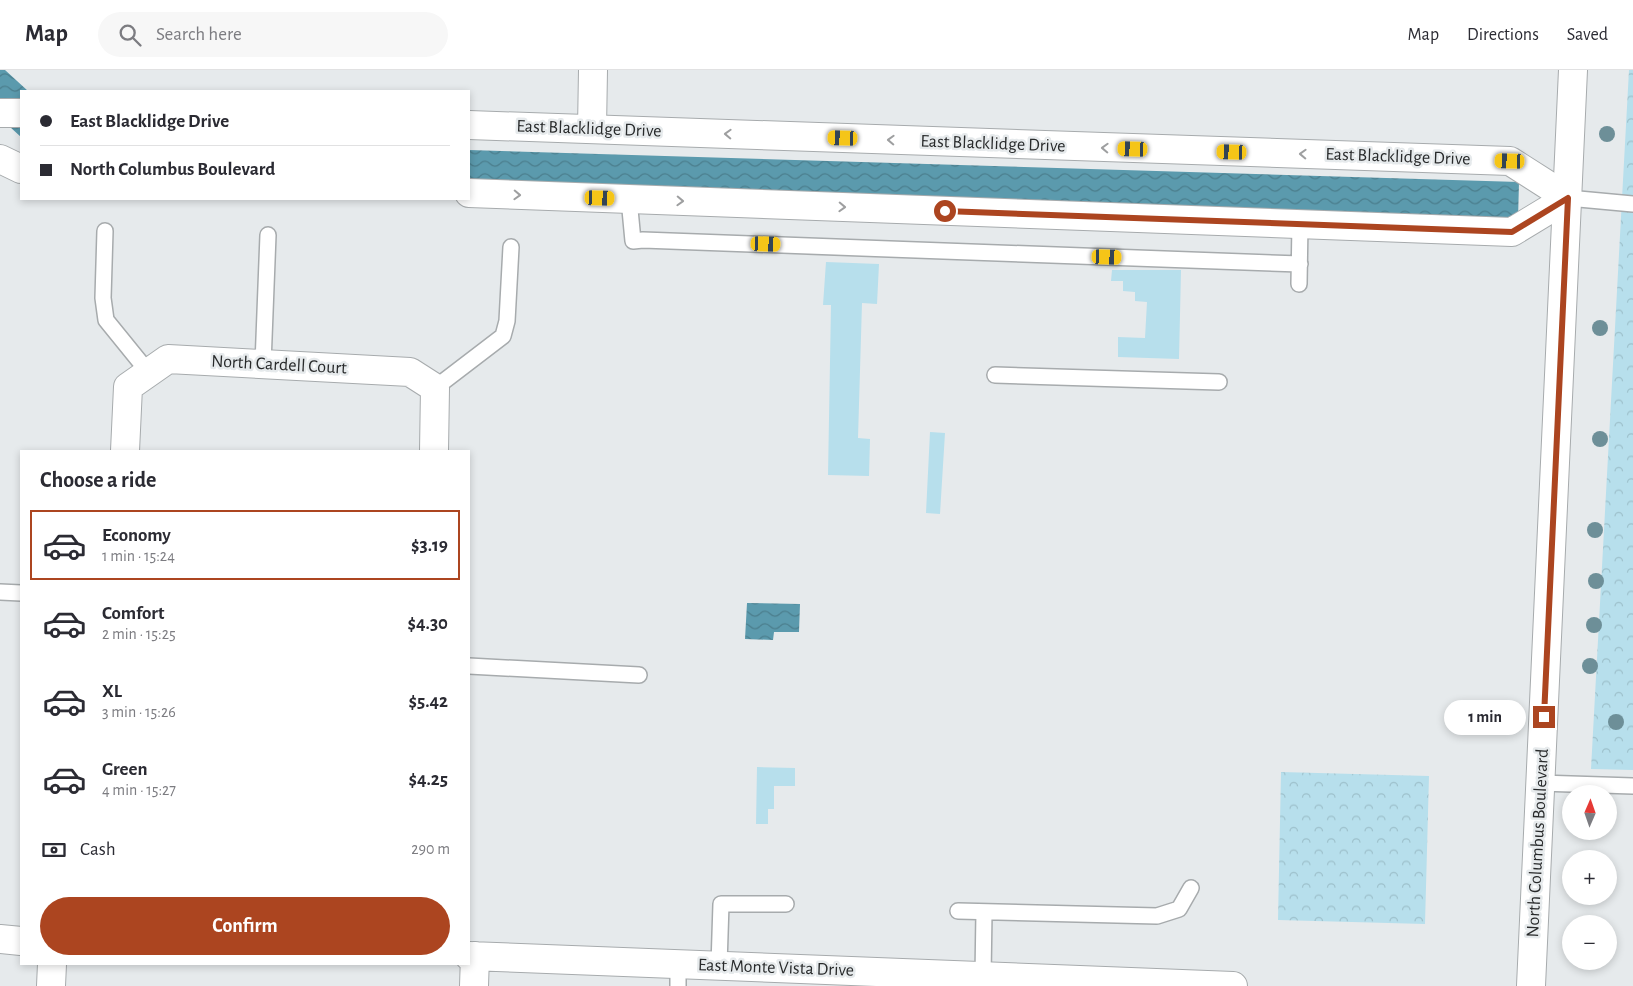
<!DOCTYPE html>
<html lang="en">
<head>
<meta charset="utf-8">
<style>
	:root { --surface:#fff; --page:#f7f7f7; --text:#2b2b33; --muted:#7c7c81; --line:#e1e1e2; --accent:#ac4520 }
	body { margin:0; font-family:"Alegreya Sans",sans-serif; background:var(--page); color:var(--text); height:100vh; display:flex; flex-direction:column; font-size:19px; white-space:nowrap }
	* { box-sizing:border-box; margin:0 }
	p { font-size:16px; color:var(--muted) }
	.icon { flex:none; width:28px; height:28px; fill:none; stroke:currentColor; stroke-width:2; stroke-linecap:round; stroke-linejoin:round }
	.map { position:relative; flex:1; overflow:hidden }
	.side { position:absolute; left:20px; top:380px; width:450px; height:515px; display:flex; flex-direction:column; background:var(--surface); border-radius:0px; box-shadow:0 2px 8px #0003 }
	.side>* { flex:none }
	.guide { position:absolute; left:20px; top:20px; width:450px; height:110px; border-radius:0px; box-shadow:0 2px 8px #0003; display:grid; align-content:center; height:110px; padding:0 20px; background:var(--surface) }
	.needle { width:32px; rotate:2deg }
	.controls { position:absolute; left:1562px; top:715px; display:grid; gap:10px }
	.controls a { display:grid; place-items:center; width:55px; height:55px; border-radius:50%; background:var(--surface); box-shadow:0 2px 8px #0003; font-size:25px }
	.end { position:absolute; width:22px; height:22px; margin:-11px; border:6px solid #ac4520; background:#fff; box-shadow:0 0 0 2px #fff }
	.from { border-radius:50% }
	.bubble { position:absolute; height:35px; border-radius:18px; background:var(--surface); box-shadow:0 2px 8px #0003; font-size:16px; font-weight:600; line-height:35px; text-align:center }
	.car { position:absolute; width:15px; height:30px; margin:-15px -8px; border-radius:6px; box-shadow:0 0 4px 1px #0007; background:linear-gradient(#f5c518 24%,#345 0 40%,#f5c518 0 76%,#345 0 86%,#f5c518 0) }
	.guide b { display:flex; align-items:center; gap:18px; height:48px; font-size:19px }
	.guide b+b { border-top:1px solid var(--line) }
	.guide i { width:12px; height:12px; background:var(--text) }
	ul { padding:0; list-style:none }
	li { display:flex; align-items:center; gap:15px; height:70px; margin:0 10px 8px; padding:0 10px; border:2px solid transparent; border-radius:0px }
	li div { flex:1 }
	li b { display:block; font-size:19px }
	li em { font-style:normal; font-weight:600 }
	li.on { border-color:var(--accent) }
	li>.icon { width:45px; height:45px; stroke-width:1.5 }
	h2 { padding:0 20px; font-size:22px; line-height:60px }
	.pay { display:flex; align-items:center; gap:12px; height:55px; padding:0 20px; font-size:19px }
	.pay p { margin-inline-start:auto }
	.button { display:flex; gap:10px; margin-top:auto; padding:10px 20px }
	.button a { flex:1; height:58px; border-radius:30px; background:var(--accent); color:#fff; font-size:20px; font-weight:600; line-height:58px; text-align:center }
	header { display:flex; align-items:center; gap:30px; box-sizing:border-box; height:70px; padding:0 25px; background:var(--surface); border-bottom:1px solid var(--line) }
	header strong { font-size:24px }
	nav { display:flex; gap:28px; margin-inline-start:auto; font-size:18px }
	.search { width:350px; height:45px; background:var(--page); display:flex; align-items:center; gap:12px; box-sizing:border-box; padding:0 18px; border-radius:28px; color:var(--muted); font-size:19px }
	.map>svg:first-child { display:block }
	.grass { fill:#b7dfec }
	.forest { fill:url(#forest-crowns) }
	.water { fill:url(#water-waves) }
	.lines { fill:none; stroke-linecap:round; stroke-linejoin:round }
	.service-casing { stroke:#a7abad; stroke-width:18 }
	.minor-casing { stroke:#a7abad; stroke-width:30 }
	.tertiary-casing { stroke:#a7abad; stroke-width:30 }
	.service { stroke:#fff; stroke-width:15 }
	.minor { stroke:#fff; stroke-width:28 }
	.tertiary { stroke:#fff; stroke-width:28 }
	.tree { fill:#6d8f98 }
	.oneway { stroke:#9e9fa0 }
	.route { stroke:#ac4520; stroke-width:6 }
	.labels { text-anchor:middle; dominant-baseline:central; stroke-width:5; stroke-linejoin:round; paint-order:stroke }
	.street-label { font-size:18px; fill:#282a2b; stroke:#e6eaec }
</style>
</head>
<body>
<header>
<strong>Map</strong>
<div class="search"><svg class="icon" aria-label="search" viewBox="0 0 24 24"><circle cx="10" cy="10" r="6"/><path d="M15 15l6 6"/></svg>Search here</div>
<nav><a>Map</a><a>Directions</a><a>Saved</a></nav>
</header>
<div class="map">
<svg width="1633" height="916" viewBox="0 0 1633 916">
	<defs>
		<pattern id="forest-crowns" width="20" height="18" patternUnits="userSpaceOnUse" patternTransform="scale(1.25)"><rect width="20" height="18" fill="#b7dfec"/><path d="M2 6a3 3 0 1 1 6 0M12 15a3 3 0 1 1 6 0" fill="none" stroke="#9dc0cb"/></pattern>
		<pattern id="water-waves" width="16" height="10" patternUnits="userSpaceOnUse" patternTransform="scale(1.25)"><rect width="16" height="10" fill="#5b9aad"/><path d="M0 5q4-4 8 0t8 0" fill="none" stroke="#4b7e8d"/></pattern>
	</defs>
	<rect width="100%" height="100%" fill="#e6eaec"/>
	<path class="grass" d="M826 192 879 194 877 234 862 233 858 368 870 369 869 406 828 405 831 235H823Z
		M1112 200H1181L1179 289 1118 287V267L1145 268 1147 232 1135 231V222L1123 221V211H1111Z
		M930 362 945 363 940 444 926 443Z
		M757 697 795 698V716H774V739H768V754H756Z"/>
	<path class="forest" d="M1629 0H1633V700L1591 699Z
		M1281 702 1429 706 1425 854 1278 850Z"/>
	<path class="water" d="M0 0H5L28 21H21V67L0 48Z
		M469 80 1519 112 1518 150 469 109Z
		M747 533 800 534 799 562H774L773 570 745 569Z"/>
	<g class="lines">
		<defs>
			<path id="service" d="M1568 128 1633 134
				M629 129 633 171 643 170 1300 194
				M105 161 103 228 106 250 149 303
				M1299 214 1300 154
				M263 294 268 165
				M995 305 1219 312
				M435 318 503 266 507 251 511 177
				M0 522 21 523
				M469 596 639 605
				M1540 713 1633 716
				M958 841 1157 846 1179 839 1191 818
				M719 895 721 834H786
				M983 906 984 842
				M678 916V894"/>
			<path id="minor" d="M0 43H21
				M469 55 1510 91 1568 128 1512 162 469 123
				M592 59 593 0
				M0 89 21 99
				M125 381 128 317 168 289 410 302 435 318 434 381
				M0 869 21 871
				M469 886 1233 916
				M51 916 52 894
				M474 916 475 886"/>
			<path id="tertiary" d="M1531 916 1573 0"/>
		</defs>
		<use href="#service" class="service-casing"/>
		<use href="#minor" class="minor-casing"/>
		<use href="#tertiary" class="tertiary-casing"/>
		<use href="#service" class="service"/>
		<use href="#minor" class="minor"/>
		<use href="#tertiary" class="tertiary"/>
	</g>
	<g class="tree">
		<circle cx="1607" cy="64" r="8"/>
		<circle cx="1600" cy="258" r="8"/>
		<circle cx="1600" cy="369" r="8"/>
		<circle cx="1595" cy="460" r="8"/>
		<circle cx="1596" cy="511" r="8"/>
		<circle cx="1594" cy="555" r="8"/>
		<circle cx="1590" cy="596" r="8"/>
		<circle cx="1616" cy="652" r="8"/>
	</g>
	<defs><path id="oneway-chevron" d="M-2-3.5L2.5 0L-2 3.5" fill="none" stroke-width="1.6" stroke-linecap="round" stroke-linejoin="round" transform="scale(1.25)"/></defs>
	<g class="oneway">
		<use href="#oneway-chevron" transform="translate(728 64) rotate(-178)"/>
		<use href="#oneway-chevron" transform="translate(891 70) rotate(-178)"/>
		<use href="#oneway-chevron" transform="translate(1105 78) rotate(-178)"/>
		<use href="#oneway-chevron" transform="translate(1303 84) rotate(-178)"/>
		<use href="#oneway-chevron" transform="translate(517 125) rotate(2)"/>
		<use href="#oneway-chevron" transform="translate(680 131) rotate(2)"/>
		<use href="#oneway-chevron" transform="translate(842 137) rotate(2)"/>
	</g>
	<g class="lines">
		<path class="route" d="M945 141 1512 162 1568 128 1544 647"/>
	</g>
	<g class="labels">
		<g class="street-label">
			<text transform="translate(589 59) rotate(2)">East Blacklidge Drive</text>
			<text transform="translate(993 74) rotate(2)">East Blacklidge Drive</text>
			<text transform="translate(1398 87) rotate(2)">East Blacklidge Drive</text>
			<text transform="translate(279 295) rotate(3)">North Cardell Court</text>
			<text transform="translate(1538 773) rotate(-87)">North Columbus Boulevard</text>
			<text transform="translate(776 898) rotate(2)">East Monte Vista Drive</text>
		</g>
	</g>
</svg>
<div class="controls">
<a><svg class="needle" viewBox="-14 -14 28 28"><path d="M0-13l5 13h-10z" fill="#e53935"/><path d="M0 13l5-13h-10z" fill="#7c7c81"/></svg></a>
<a>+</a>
<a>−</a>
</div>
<i class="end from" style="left:945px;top:141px"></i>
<i class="end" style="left:1544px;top:647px"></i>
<div class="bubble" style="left:1444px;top:630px;width:82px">1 min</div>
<i class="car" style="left:843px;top:68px;rotate:272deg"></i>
<i class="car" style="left:1133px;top:79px;rotate:272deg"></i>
<i class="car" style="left:1232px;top:82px;rotate:272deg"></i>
<i class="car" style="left:1510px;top:91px;rotate:272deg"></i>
<i class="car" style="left:600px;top:128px;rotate:92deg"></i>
<i class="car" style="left:766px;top:174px;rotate:92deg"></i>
<i class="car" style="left:1107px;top:187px;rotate:92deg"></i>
<div class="guide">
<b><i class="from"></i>East Blacklidge Drive</b>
<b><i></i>North Columbus Boulevard</b>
</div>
<section class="side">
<h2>Choose a ride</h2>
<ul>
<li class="on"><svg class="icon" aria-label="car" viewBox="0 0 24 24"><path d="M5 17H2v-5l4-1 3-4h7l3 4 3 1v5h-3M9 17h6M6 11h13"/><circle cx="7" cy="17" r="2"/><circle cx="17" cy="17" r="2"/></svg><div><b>Economy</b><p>1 min · 15:24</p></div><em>$3.19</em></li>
<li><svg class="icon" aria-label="car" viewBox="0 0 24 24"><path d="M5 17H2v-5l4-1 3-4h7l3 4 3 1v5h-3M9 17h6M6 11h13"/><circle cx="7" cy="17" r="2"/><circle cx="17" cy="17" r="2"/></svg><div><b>Comfort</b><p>2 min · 15:25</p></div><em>$4.30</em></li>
<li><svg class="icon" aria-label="car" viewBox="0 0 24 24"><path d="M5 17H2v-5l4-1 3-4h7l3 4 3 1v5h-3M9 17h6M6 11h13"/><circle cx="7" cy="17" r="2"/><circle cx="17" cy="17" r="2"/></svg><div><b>XL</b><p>3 min · 15:26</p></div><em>$5.42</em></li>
<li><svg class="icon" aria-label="car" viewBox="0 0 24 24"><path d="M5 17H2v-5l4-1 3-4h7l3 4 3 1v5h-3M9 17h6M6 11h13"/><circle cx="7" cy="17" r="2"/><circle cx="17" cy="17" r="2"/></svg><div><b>Green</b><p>4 min · 15:27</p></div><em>$4.25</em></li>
</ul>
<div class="pay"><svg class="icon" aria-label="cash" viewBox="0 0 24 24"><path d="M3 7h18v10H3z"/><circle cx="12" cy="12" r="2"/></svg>Cash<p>290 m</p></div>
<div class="button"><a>Confirm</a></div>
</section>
</div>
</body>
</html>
